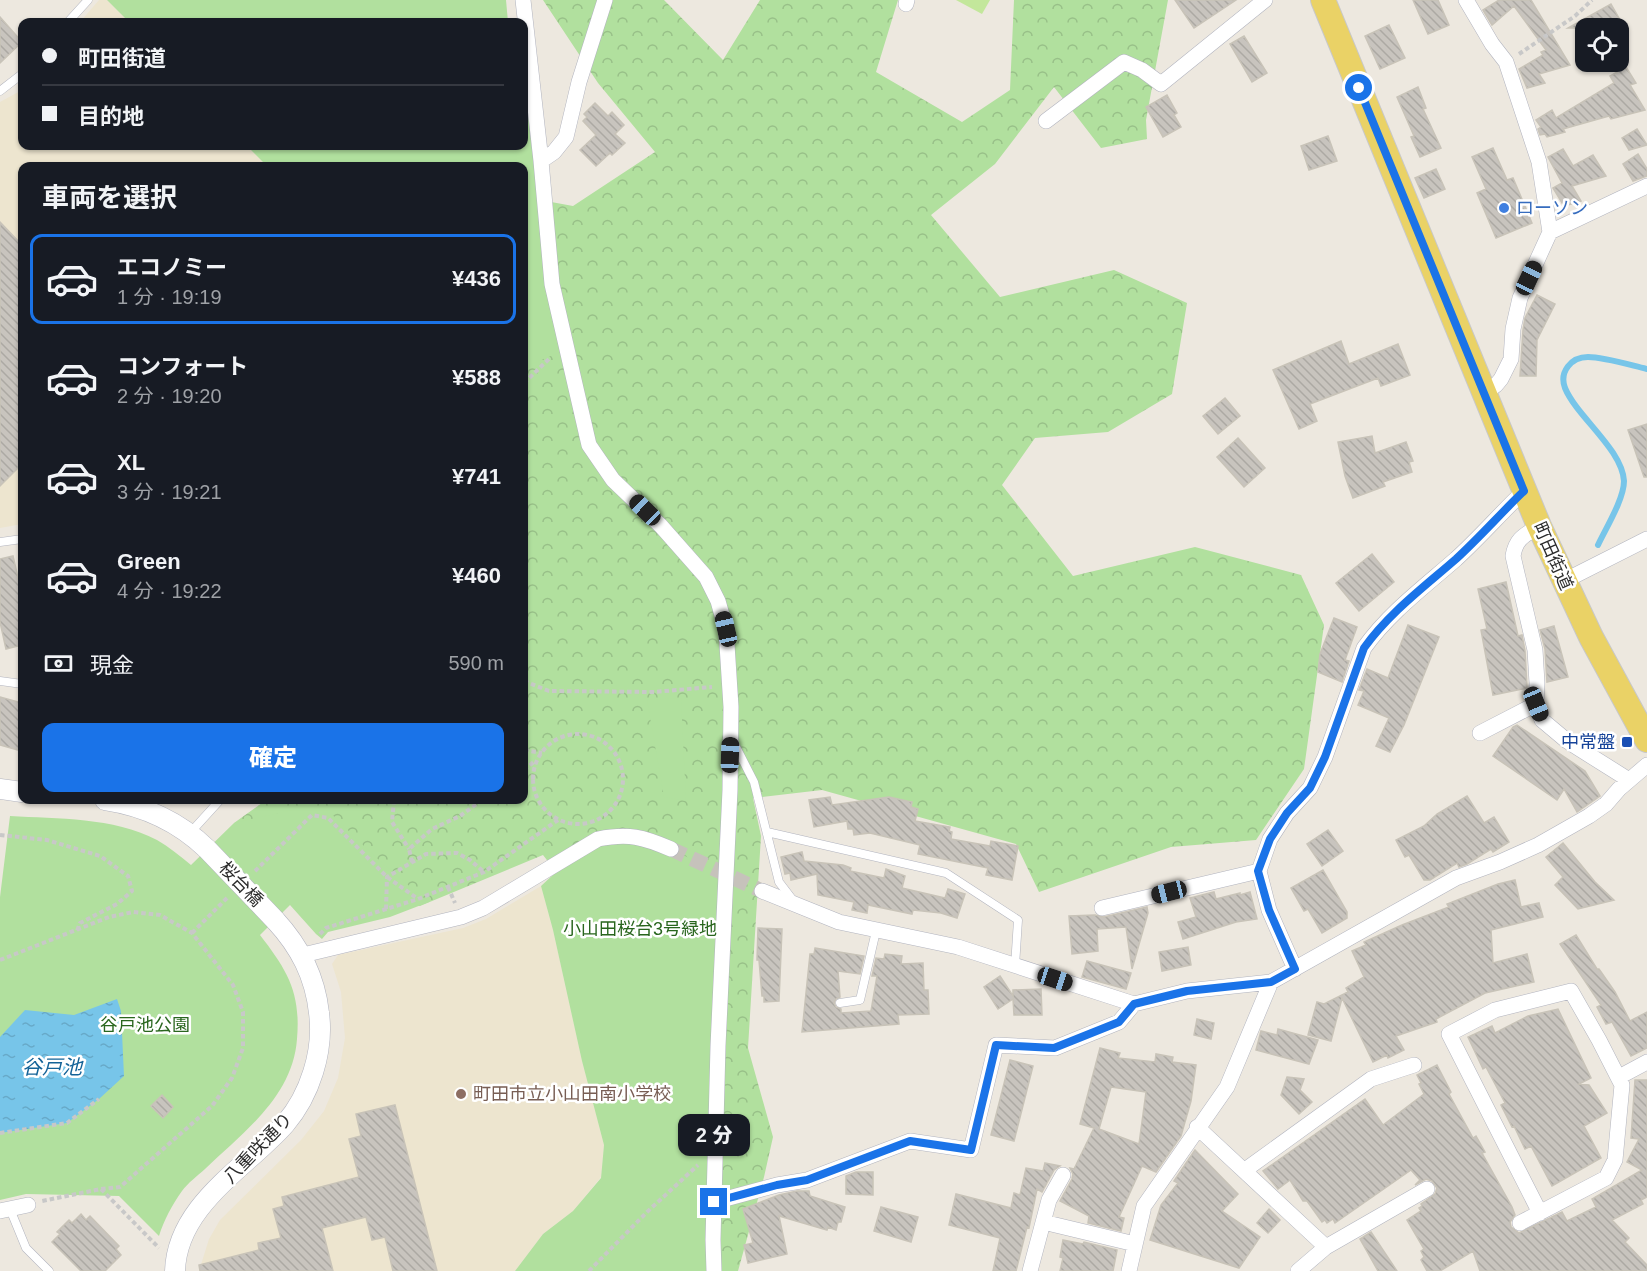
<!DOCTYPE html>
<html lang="ja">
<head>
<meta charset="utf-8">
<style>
	:root { --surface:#171b24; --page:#20242c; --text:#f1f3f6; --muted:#9ea1a6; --line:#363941; --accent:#1a73e8 }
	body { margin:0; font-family:Arial,"Noto Sans JP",sans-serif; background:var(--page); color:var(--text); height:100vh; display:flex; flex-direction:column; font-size:22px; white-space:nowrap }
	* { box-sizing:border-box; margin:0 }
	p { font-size:20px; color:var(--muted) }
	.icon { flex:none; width:33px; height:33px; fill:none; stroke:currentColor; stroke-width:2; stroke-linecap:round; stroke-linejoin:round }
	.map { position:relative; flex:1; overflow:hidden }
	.panel { position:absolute; left:18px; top:162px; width:510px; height:642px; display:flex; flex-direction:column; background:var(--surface); border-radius:12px; box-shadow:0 2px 4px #0004 }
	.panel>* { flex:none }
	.banner { position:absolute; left:18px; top:18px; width:510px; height:132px; border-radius:12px; box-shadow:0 2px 4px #0004; display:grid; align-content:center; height:132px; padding:0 24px; background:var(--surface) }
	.fabs { position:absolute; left:1575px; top:18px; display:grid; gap:12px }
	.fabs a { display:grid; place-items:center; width:54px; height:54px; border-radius:12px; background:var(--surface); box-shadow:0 2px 4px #0004; font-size:30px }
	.end { position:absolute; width:27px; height:27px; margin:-14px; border:8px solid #1a73e8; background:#fff; box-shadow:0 0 0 3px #fff }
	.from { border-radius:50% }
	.bubble { position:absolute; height:42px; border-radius:12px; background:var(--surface); box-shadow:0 2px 4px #0004; font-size:20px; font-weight:800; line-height:42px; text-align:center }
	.car { position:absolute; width:18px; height:36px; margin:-18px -9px; border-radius:8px; box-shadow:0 0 4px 2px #0007; background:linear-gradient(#222 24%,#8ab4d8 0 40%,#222 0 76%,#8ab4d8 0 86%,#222 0) }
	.banner b { display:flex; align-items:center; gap:21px; height:57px; font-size:22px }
	.banner b+b { border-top:2px solid var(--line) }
	.banner i { width:15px; height:15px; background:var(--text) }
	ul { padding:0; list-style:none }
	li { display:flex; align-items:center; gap:18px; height:90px; margin:0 12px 9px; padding:0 12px; border:3px solid transparent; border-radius:12px }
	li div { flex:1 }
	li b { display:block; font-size:22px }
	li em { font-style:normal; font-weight:800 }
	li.on { border-color:var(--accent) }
	li>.icon { width:54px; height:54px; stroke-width:1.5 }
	h2 { padding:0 24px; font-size:27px; line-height:72px }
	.pay { display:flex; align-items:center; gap:15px; height:66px; padding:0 24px; font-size:22px }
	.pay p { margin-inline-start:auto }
	.button { display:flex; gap:12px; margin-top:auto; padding:12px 24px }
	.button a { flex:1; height:69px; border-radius:12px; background:var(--accent); color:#fff; font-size:24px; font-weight:800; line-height:69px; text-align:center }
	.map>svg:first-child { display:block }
	.education { fill:#ede5cf }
	.forest { fill:url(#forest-crowns) }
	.park { fill:#b1e09e }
	.pitch { fill:#c3e79b }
	.water { fill:url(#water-ripples) }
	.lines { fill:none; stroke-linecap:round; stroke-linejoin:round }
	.stream { stroke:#77c5e9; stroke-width:6 }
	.building { fill:url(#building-back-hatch); stroke:#c8c3b8; stroke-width:1.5; fill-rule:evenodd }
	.minor-tunnel { stroke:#c6c2bb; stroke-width:15; stroke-dasharray:15 8; stroke-linecap:butt }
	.service-casing { stroke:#b2b4bf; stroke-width:9 }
	.minor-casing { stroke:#b2b4bf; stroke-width:16 }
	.tertiary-casing { stroke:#b2b4bf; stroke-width:21 }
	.primary-casing { stroke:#c8c8c8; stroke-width:26 }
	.path { stroke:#c8c8c8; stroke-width:4; stroke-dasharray:4.5 3; stroke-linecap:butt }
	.service { stroke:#fff; stroke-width:8 }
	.minor { stroke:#fff; stroke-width:15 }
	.tertiary { stroke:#fff; stroke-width:20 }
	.primary { stroke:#ead266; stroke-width:24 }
	.tertiary-bridge-casing { stroke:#b2b4bf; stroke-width:21; stroke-linecap:butt }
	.tertiary-bridge { stroke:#fff; stroke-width:20 }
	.route { stroke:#1a73e8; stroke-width:8 }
	.shop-dot { fill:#3f7fe0; stroke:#fff; stroke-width:2 }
	.transit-dot { fill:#1a4fb4; stroke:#fff; stroke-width:2 }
	.education-dot { fill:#8d6e63; stroke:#fff; stroke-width:2 }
	.labels { text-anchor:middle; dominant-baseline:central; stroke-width:5; stroke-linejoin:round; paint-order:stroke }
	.shop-label { font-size:18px; fill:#366cbe; stroke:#fff; text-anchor:start }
	.street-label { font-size:18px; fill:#2c2c2c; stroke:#fff }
	.transit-label { font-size:18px; fill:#164399; stroke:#fff; text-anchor:end }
	.park-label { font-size:18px; fill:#29661e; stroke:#fff }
	.education-label { font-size:18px; fill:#785e54; stroke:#fff; text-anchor:start }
	.water-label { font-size:20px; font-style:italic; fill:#146398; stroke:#fff }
</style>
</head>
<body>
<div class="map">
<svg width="1647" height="1271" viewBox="0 0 1647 1271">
	<defs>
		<pattern id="forest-crowns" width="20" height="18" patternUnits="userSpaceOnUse" patternTransform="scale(1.5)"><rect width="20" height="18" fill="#b1e09e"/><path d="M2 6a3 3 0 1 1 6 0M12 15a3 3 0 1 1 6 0" fill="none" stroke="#98c088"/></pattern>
		<pattern id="water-ripples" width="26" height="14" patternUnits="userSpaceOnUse" patternTransform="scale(1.5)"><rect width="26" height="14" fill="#77c5e9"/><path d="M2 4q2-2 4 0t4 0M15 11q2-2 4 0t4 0" fill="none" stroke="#67a9c8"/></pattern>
		<pattern id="building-back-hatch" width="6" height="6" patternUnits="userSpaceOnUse" patternTransform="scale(1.5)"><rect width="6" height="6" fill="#c8c4be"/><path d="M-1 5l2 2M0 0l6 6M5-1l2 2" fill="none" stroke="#aca9a3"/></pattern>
	</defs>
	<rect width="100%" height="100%" fill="#ede8df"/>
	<path class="education" d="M99 0H107L129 22H80Z
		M22 90V146H247L267 166H22V524L0 528V102Z
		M541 886 553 930 582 1061 604 1145 601 1177 573 1211 543 1234 515 1271H199L209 1239 220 1220 301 1140 324 1111 338 1078 345 1038 341 992 332 964 338 955 463 928 486 919Z"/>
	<path class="forest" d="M543 0H664L723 60 760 0H898L876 72 962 122 1010 90 1014 0H1168L1146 120 1147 139 1101 148 1054 87 995 164 931 215 1000 297 1114 270 1187 303 1172 394 1108 432 1035 438 1002 485 1073 576 1195 547 1301 575 1324 625 1304 769 1256 840 1171 847 1039 892 1016 844 822 790 753 798 761 836 748 1048 773 1137 764 1177 738 1271H563L621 1158 570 890 543 855 420 906 361 905 234 823 266 800H524V197L573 206 655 152 598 83Z"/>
	<path class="park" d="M107 0H506L508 22H129Z
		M524 95 541 161 568 349 524 367V166H267L247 146H524Z
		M681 698 686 801 664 797 647 700Z
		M321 806C337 817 348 831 362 844 383 865 406 883 429 902L390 917 328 932 322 939 316 934 290 905 260 935C287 970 301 992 297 1039 293 1096 244 1132 205 1169 197 1176 188 1183 182 1191 172 1205 164 1220 159 1236L119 1196 26 1194 0 1200V897L10 816C58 819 113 817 157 840 169 847 180 856 191 865L234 823 306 807Z
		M598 839 671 849 727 877 714 1271H515L543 1234 573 1211 601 1178 604 1145 582 1061 553 930 541 886 584 846Z"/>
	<path class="pitch" d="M956 0H990L982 14Z"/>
	<path class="water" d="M117 999 121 1011 124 1076 99 1099 67 1123 0 1133V1037L25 1010 74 1015Z"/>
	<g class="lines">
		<path class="stream" d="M1598 545C1606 528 1624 499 1624 481 1622 449 1577 417 1565 388 1559 372 1571 357 1588 357 1604 357 1630 365 1647 369"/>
	</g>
	<path class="building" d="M1175 0H1236L1194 28Z
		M1413 0H1438L1449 25 1428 34Z
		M1499 0H1531L1570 65 1539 74 1545 83 1527 88 1519 69 1543 55 1541 52 1546 50 1514 6 1492 25 1483 10Z
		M1611 4 1623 25 1612 28H1568Z
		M0 17 22 42 0 63Z
		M1389 25 1405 58 1380 69 1365 36Z
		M1244 36 1267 73 1252 82 1230 44Z
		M1626 67 1636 83 1630 85 1645 110 1611 119 1609 116 1563 129 1565 132 1547 137 1545 134 1540 135 1538 129 1541 127 1536 120 1552 110 1556 118 1614 83 1610 76Z
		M1418 87 1426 108 1423 109 1441 148 1420 157 1411 137 1414 136 1397 97Z
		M1167 95 1177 113 1174 115 1181 127 1163 137 1146 107Z
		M595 103 608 116 612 112 624 125 615 134 625 143 612 155 610 153 596 166 580 150 596 135 583 121 587 117 584 114Z
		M1637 129 1647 145 1629 150 1622 138Z
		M1328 136 1337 161 1309 170 1301 146Z
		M1493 148 1507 180 1513 178 1532 223 1496 238 1477 193 1486 189 1472 157Z
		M1563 149 1573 166 1593 155 1606 176 1572 186 1581 201 1564 206 1553 188 1562 183 1548 157Z
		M1638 154 1647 169V176L1633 181 1623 164Z
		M1436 169 1445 189 1424 198 1415 178Z
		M0 222 22 245V464L0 486Z
		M1537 295 1555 304 1537 340 1536 376H1520L1523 330 1525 318Z
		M1341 341 1349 364 1398 344 1410 375 1381 386 1378 378 1310 404 1317 421 1299 429 1273 370Z
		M1225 398 1240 416 1218 434 1203 416Z
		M1647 424V477H1644L1628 430Z
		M1372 436 1375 453 1406 442 1413 461 1409 462 1412 472 1383 482 1385 486 1353 498 1345 476 1338 442Z
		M1238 438 1265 468 1244 487 1217 457Z
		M1372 554 1394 582 1359 611 1336 583Z
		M13 556 22 595V645L6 649 0 622V559Z
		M1506 582 1518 636 1522 635 1525 651 1527 688 1493 695 1481 630 1487 629 1478 589Z
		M1334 618 1357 627 1345 660 1349 661 1342 682 1318 672 1320 654Z
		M1408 625 1439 637 1404 725 1390 752 1376 746 1389 718 1358 705 1364 691 1359 690 1367 669 1388 678Z
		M1554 626 1568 677 1547 682 1545 649 1540 630Z
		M0 697 22 703V746L19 745 18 750 0 745Z
		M1517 725 1585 771 1600 796 1577 812 1564 789 1557 800 1493 756 1513 727Z
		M1467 796 1484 823 1494 817 1509 842 1493 852 1491 849 1467 864 1459 867 1457 863 1430 880H1424L1409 855 1405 857 1396 840 1424 826 1437 814Z
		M830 797 832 805 889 797 912 802 911 807 918 809 915 821 950 827 949 831 952 832 951 839 990 846 991 841 1018 846 1012 880 986 875 988 868 918 854 920 845 870 833 854 835 853 829H848L847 821 814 827 809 800Z
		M1328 830 1343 851 1322 866 1307 844Z
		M1563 843 1595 882 1614 900 1578 909 1555 885 1563 877 1546 857Z
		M802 852 804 861 843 865 851 868 850 871 884 878 886 869 905 876 902 888 945 898 948 889 965 894 957 918 941 913 913 910 912 914 868 905 867 913 852 910 854 902 818 895 817 874 791 880 790 873 785 874 781 857Z
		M1323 870 1347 912V918L1322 933 1308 909 1304 911 1291 888Z
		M1515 880 1521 907 1539 903 1543 917 1491 930 1493 963 1527 954 1534 982 1485 993 1436 1019 1437 1022 1396 1036 1404 1050 1388 1058 1387 1055 1373 1062 1342 998 1331 1041 1308 1035 1317 1002 1324 1004 1348 992 1346 988 1364 977 1352 951 1366 945 1364 942 1402 925 1449 907 1447 904 1498 884Z
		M1214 892 1216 899 1240 893V895L1250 892 1257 919 1236 922 1183 939 1178 922 1196 917 1190 898Z
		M1147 907 1148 913 1132 969 1126 927 1097 929 1098 951 1072 954 1069 916 1095 915 1104 917Z
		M758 928 782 929 779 1001 764 1002V996H762L759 960H757Z
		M1576 935 1597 969H1599L1615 992 1630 1021 1647 1012V1048L1631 1056 1612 1022 1606 1024 1597 1007 1601 1005 1560 944Z
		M1188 947 1191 965 1162 971 1159 952Z
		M815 948 864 956 860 974 838 971 840 997 836 999 834 1003 836 1007 841 1009V1013L871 1011 877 976H872L876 958 884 959 885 954 902 956 901 964 923 963 924 990H928L929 1014 898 1015 899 1024 802 1032 810 954H814Z
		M1087 961 1131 973 1126 989 1082 977Z
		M1000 976 1013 996V990L1041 989 1042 1015H1014L1013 999 998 1009 984 987Z
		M1558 1009 1591 1078 1579 1084 1589 1085 1607 1113 1584 1126 1601 1158 1552 1186 1531 1146 1525 1149 1514 1126 1512 1127 1501 1105 1505 1103 1486 1067 1483 1069 1468 1037 1492 1026 1495 1033 1528 1016Z
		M1197 1019 1214 1023 1211 1039 1194 1035Z
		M1278 1029 1318 1040 1309 1064 1256 1050 1261 1031 1277 1035Z
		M1100 1048 1120 1053 1118 1058 1155 1062 1156 1054 1173 1057 1172 1062 1196 1065 1191 1101 1181 1136 1156 1172 1142 1166 1119 1217 1124 1218 1121 1231 1088 1223 1089 1216 1060 1201 1072 1179 1073 1174 1070 1168 1074 1169 1094 1128 1080 1124ZM1111 1087 1146 1092 1139 1144 1099 1129Z
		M1010 1060 1033 1066 1014 1141 991 1135Z
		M1437 1065 1451 1092 1449 1094 1473 1138 1476 1136 1485 1152 1482 1153 1512 1207 1515 1215 1510 1222 1511 1227 1519 1233 1562 1212 1567 1221 1596 1207 1592 1199 1642 1170 1627 1162 1639 1139 1631 1138 1635 1080H1647V1197L1641 1200 1643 1204 1612 1220 1629 1238 1625 1242 1647 1265V1271H1480L1473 1251 1440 1271H1427L1421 1260 1424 1257 1421 1251 1424 1249 1407 1220 1421 1211 1419 1208 1422 1206 1421 1204 1435 1194 1437 1188 1432 1181 1426 1179 1415 1185 1420 1180 1411 1170 1335 1223 1333 1219 1327 1223 1325 1220 1322 1222 1307 1201H1303L1290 1180 1278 1189 1263 1171 1365 1099 1383 1125 1424 1094 1419 1084 1421 1083 1417 1075Z
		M1287 1077 1304 1079 1300 1090 1312 1102 1299 1114 1281 1095Z
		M162 1095 173 1107 163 1118 151 1106Z
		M395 1105 437 1271H393L385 1237 372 1240 366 1217 322 1228 333 1271H200L199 1265 259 1250 258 1243 281 1238 273 1209 284 1206 282 1197 359 1177 349 1139 361 1136 356 1114Z
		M1195 1150 1238 1194 1222 1211 1260 1237 1239 1268 1150 1240 1161 1205 1178 1183 1174 1181Z
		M1045 1163 1060 1166 1054 1170 1042 1192 1037 1189 1029 1228 1027 1227 1016 1271H993L1000 1238 949 1225 956 1194 1011 1208 1014 1193 1020 1195 1026 1168 1043 1171Z
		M856 1172H873V1195L846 1194V1176Z
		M797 1191H809L810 1196 845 1207 841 1222H838L836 1230 828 1227 827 1230 779 1216 787 1254 748 1263 744 1245 753 1243 743 1209 779 1195Z
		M881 1207 918 1217 911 1242 874 1231Z
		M1269 1209 1280 1220 1268 1233 1257 1223Z
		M81 1214 86 1220 90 1216 119 1246 116 1249 121 1255 105 1271H81L52 1242 60 1234 57 1232 69 1220 72 1223Z
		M1371 1232 1397 1271H1378L1360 1239Z
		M1063 1240 1083 1244 1084 1242 1117 1250 1113 1271H1060L1063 1258 1060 1257Z"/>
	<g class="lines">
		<path class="minor-tunnel" d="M671 849 762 891"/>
		<defs>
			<path id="service" d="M68 22 88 0
				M0 91 22 74
				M0 542 22 539
				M0 681 22 684
				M734 743 754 782 779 882 792 899
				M767 832 946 873 1018 920 1015 966
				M190 833 220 800
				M840 1003 860 1000 876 931
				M10 1209 26 1248 49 1271"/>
			<path id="minor" d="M523 0 541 161 552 284 589 445 613 480 661 526 706 577 718 601 726 629 731 707 730 790 718 1046 713 1240 714 1271
				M1466 0 1492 44 1506 62 1539 162 1550 232 1520 298 1513 329 1511 359 1501 379 1496 385 1484 393
				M906 4 907 0
				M1046 121 1124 62 1142 70 1161 84 1265 0
				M541 161 554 152 566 137 579 82 605 0
				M1550 232 1647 186
				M1539 526C1525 535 1516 538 1513 556L1535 650 1537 683 1536 704 1542 720 1567 741 1629 780
				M1564 581 1647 539
				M1480 733 1536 704
				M762 891 839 922 958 947 1134 1004 1187 991 1271 982 1456 878 1500 862 1538 845 1589 816 1606 804 1619 789 1647 765
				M1102 908 1259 871
				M303 955 461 917 483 908 598 839C629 833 643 837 671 849
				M1295 969 1269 910 1259 871 1270 839 1287 813 1310 788 1325 757 1364 648C1389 613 1424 587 1456 559 1480 537 1501 513 1524 491
				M1619 1077 1647 1062
				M1197 1127 1326 1247
				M1245 1170 1371 1079 1414 1065
				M714 1202 777 1185 807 1180 910 1141 971 1150 996 1045 1055 1048 1119 1022 1134 1004
				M0 1211 28 1205
				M1043 1222 1135 1244
				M1520 1223 1606 1178 1615 1160 1622 1085 1599 1040 1571 991 1495 1010 1449 1034 1540 1213
				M1030 1271 1049 1200 1063 1175
				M1129 1271 1144 1206 1227 1087 1271 982
				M1298 1271 1326 1247 1427 1189"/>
			<path id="tertiary" d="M0 789 22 792
				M105 800C145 806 178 821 207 849
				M175 1271C177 1205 246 1168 285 1124 310 1095 324 1051 319 1013 315 976 300 947 275 920"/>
			<path id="primary" d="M1323 0 1539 526 1591 637 1647 740"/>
		</defs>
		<use href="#service" class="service-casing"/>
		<use href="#minor" class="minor-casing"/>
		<use href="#tertiary" class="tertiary-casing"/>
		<use href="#primary" class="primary-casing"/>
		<path class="path" d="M1519 54 1575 16 1592 0
			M524 383 551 357
			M524 681 549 691 653 692 712 687
			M533 779a45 45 0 1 1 90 0a45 45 0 1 1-90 0Z
			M524 750 542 753
			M524 770 535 761
			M394 800 392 822 409 849
			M0 835 47 840 100 856 128 876 132 891 117 904 80 923 77 931
			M412 862 409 849 432 829 460 816 482 800
			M255 871 312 815 328 818 387 877 418 899
			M448 887 455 903
			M386 909 387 877 426 854 457 853 470 860 484 872
			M192 933 228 897
			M320 934 326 928 418 899 484 872 558 820
			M0 960 109 917 133 912 160 915 192 933 233 985 243 1012V1048L232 1078 212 1106 120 1187 101 1189 42 1201
			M0 1133 67 1123 99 1099
			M101 1189 159 1248
			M589 1271 647 1212 698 1165"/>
		<use href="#service" class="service"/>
		<use href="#minor" class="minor"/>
		<use href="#tertiary" class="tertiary"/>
		<use href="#primary" class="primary"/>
		<defs>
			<path id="tertiary-bridge" d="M207 849 275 920"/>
		</defs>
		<use href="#tertiary-bridge" class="tertiary-bridge-casing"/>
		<use href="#tertiary-bridge" class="tertiary-bridge"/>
	</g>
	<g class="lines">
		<path class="route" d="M714 1202 777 1185 807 1180 910 1141 971 1150 996 1045 1054 1048 1119 1022 1134 1004 1187 991 1271 982 1295 969 1269 910 1258 871 1270 839 1287 813 1310 788 1325 757 1364 648C1389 613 1424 587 1456 559 1480 537 1501 513 1524 491L1359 88"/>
	</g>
	<circle class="shop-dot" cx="1504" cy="208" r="6"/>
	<rect class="transit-dot" x="1621" y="736" width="12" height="12" rx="3"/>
	<circle class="education-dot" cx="461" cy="1094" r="6"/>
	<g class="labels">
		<g class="shop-label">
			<text x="1516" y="208">ローソン</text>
		</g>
		<g class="street-label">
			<text transform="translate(1553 556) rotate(66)">町田街道</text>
			<text transform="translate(241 884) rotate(46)">桜台橋</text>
			<text transform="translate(258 1148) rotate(-46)">八重咲通り</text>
		</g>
		<g class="transit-label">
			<text x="1615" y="742">中常盤</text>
		</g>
		<g class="park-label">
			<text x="640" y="929">小山田桜台3号緑地</text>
			<text x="145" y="1025">谷戸池公園</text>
		</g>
		<g class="education-label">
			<text x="473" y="1094">町田市立小山田南小学校</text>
		</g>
		<g class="water-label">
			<text x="52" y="1067">谷戸池</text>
		</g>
	</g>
</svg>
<div class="fabs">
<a><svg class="icon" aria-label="locate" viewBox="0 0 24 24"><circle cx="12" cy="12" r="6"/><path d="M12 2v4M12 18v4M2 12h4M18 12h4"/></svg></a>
</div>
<i class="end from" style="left:1359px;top:88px"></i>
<i class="end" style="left:714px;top:1202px"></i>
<div class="bubble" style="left:678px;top:1114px;width:72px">2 分</div>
<i class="car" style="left:1529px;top:278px;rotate:25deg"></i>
<i class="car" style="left:645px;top:510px;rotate:314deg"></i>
<i class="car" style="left:726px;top:629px;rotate:347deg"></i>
<i class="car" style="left:1536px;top:704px;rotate:158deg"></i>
<i class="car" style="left:730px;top:755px;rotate:2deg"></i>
<i class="car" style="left:1169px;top:892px;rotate:256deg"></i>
<i class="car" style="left:1055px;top:979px;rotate:108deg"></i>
<div class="banner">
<b><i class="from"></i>町田街道</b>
<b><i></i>目的地</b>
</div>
<section class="panel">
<h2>車両を選択</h2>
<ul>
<li class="on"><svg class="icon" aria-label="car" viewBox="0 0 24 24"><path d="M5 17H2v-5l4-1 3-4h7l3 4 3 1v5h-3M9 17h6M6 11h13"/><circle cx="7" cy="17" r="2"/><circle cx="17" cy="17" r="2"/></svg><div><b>エコノミー</b><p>1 分 · 19:19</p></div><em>¥436</em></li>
<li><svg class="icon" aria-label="car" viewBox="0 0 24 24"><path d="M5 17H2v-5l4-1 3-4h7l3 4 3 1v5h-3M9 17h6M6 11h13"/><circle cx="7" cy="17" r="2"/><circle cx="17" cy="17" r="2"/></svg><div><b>コンフォート</b><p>2 分 · 19:20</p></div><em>¥588</em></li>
<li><svg class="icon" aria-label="car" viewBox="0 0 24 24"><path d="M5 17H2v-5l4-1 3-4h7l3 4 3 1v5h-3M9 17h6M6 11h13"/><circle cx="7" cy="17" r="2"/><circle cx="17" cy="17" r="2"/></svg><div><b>XL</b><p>3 分 · 19:21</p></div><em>¥741</em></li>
<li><svg class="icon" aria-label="car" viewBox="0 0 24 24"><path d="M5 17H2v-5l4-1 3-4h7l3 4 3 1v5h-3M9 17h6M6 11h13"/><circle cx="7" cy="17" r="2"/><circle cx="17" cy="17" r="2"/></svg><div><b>Green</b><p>4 分 · 19:22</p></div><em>¥460</em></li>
</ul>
<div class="pay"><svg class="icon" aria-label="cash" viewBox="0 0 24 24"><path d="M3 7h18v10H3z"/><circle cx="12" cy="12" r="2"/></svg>現金<p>590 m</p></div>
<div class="button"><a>確定</a></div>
</section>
</div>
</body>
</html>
